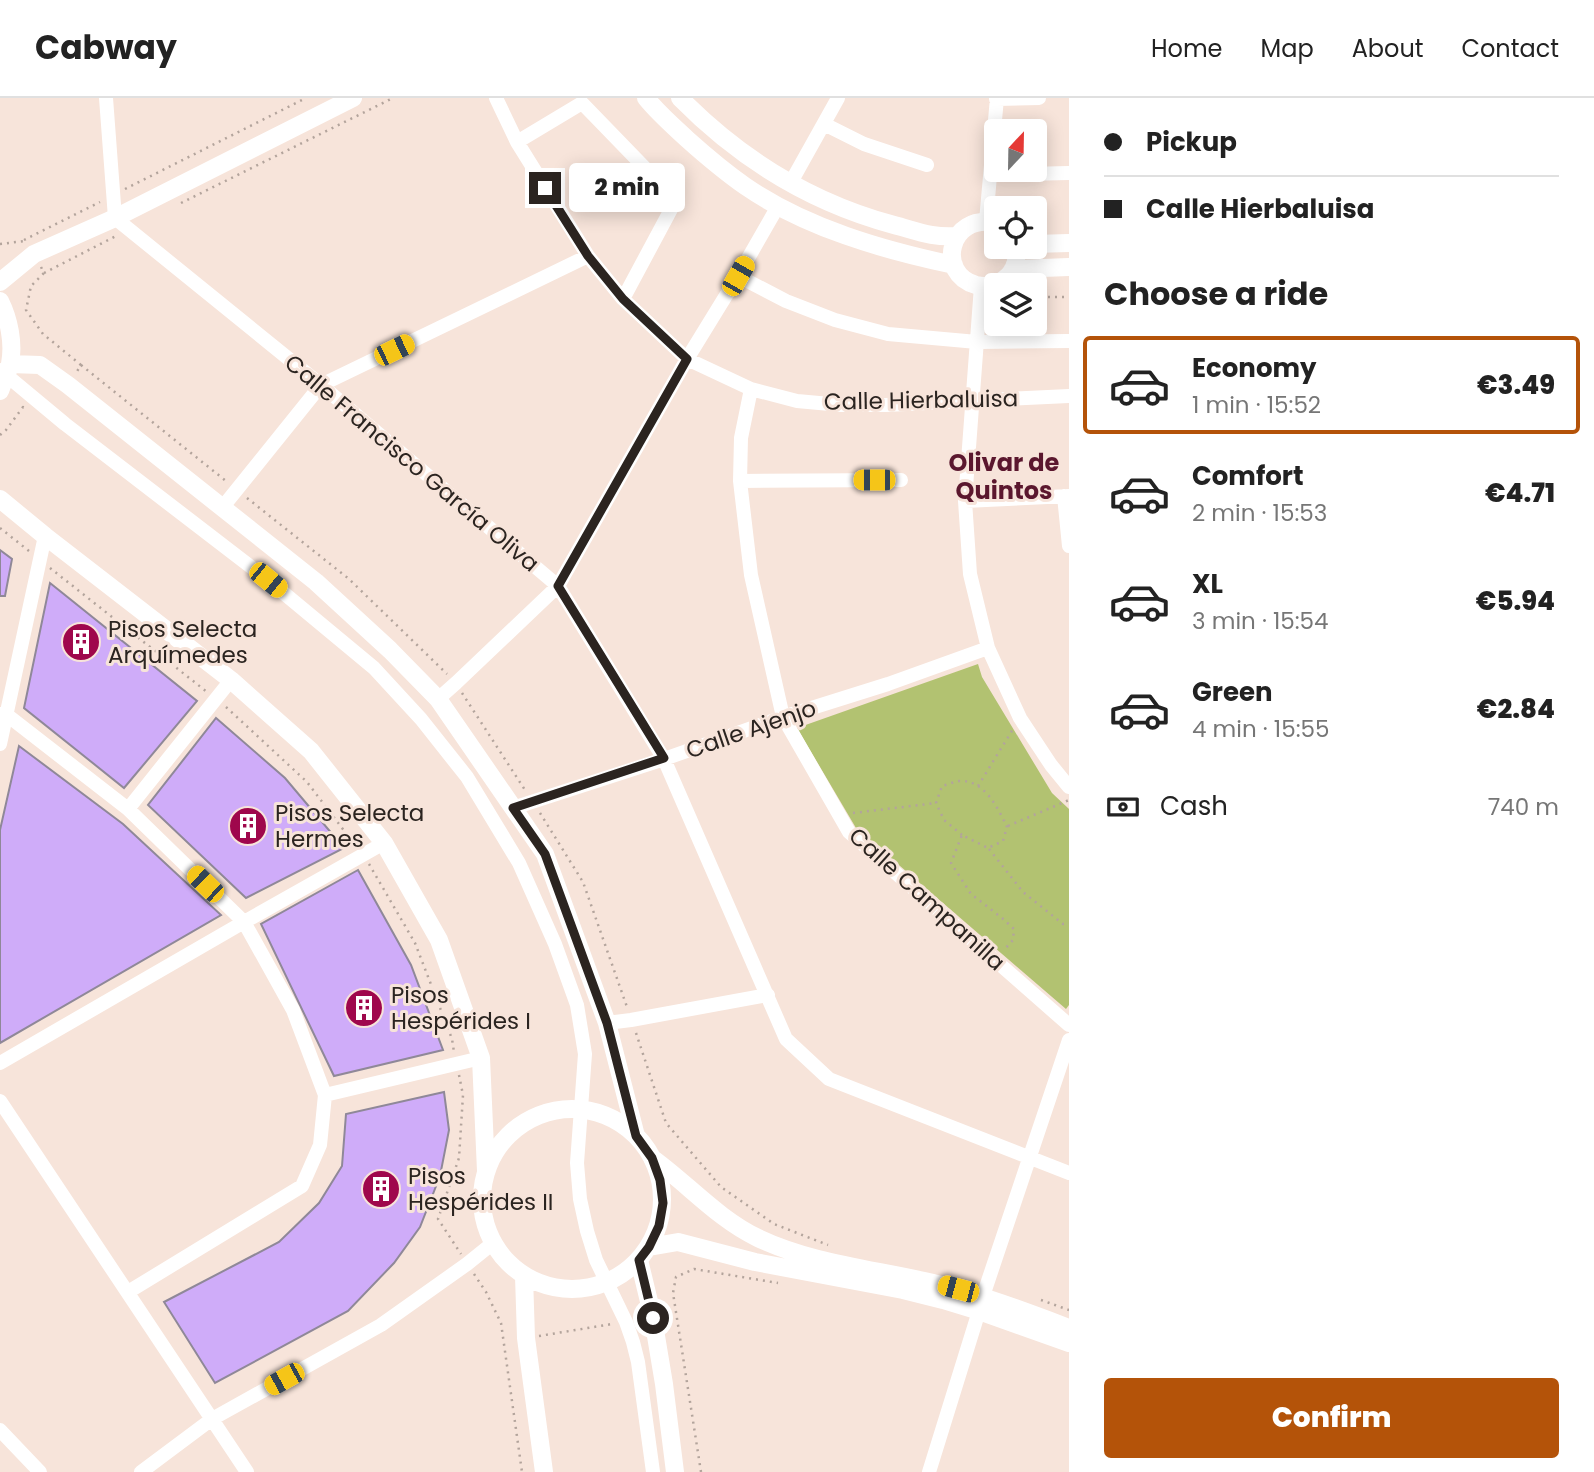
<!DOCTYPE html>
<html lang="en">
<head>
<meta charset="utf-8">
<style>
	:root { --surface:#fff; --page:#f2f2f2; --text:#222; --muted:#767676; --line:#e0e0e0; --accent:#b45309 }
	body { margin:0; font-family:Poppins,sans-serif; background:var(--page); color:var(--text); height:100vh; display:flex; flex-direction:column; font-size:26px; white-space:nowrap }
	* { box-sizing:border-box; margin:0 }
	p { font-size:23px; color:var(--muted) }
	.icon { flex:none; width:38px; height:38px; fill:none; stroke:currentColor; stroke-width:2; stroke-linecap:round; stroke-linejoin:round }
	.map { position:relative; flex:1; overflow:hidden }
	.panel { display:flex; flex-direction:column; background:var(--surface); width:525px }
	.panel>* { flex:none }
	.banner { display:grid; align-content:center; height:154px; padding:0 35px; background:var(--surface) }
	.needle { width:46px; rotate:22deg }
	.controls { position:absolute; left:984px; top:21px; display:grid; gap:14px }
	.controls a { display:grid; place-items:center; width:63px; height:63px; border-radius:7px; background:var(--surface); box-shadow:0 4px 18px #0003; font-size:35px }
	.end { position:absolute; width:32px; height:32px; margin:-16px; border:9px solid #2b2420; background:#fff; box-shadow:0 0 0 4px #fff }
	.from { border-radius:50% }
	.bubble { position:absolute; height:49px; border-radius:7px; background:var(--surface); box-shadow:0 4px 18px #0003; font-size:23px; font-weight:800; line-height:49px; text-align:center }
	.car { position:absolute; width:21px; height:42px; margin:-21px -10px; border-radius:9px; box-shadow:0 0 5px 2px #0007; background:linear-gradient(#f5c518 24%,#345 0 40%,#f5c518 0 76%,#345 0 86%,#f5c518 0) }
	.banner b { display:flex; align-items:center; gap:24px; height:66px; font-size:26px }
	.banner b+b { border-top:2px solid var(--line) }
	.banner i { width:18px; height:18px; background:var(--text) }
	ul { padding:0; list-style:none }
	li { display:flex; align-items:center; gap:21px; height:98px; margin:0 14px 10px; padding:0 21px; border:4px solid transparent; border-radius:7px }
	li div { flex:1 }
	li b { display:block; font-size:26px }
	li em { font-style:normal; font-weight:800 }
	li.current { border-color:var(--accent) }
	li>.icon { width:63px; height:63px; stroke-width:1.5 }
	h2 { padding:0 35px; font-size:32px; line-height:84px }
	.pay { display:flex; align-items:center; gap:18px; height:77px; padding:0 35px; font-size:26px }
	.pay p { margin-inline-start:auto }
	.button { display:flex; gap:14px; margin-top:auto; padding:14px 35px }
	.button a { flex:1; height:80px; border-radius:7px; background:var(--accent); color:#fff; font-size:28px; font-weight:800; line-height:80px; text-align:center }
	header { display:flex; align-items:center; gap:42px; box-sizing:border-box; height:98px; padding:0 35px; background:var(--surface); border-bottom:2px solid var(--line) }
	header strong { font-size:33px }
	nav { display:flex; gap:38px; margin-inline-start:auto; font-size:24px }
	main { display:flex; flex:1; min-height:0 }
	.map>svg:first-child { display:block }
	.green { fill:#b2c271 }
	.building { fill:#cfacf9; stroke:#8f8898; stroke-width:2 }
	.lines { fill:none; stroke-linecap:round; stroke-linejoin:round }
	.path { stroke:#b3a49c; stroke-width:2.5; stroke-dasharray:2 5; stroke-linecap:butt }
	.minor { stroke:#fff; stroke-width:14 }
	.major { stroke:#fff; stroke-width:18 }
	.route { stroke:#2b2420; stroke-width:9 }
	.labels { text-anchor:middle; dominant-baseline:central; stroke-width:6; stroke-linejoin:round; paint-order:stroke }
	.street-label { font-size:23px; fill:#2b2420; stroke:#f7e4da }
	.poi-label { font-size:23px; fill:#2b2420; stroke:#f7e4da; text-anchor:start }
	.neighbourhood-label { font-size:24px; font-weight:bold; fill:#5b172e; stroke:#f7e4da }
</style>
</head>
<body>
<header>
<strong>Cabway</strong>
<nav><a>Home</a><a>Map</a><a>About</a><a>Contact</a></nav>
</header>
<main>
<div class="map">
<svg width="1069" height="1374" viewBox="0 0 1069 1374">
	<rect width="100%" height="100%" fill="#f7e4da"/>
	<path class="green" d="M978 566 982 579 1052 695 1069 711V907L1066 911 856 730 797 630Z"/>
	<path class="building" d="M0 452 12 461 5 498H0Z
		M50 485 197 603 124 690 24 610Z
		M216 620 285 680 344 750 246 800 148 707Z
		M19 648 123 726 221 817 0 945V732Z
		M358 772 411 867 443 952 334 978 261 826Z
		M444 994 449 1032 440 1078 420 1129 394 1165 348 1213 215 1285 164 1204 279 1144 319 1105 342 1068 346 1016Z"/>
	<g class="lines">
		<path class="path" d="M125 91 306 0
			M181 105 393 0
			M24 142 100 104
			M0 146 25 143
			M41 169 44 175 31 188 26 212 43 236 81 267 76 275
			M44 175 116 138
			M1034 199H1069
			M81 267 226 383
			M0 337 6 332 23 309 24 310
			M247 400 349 481 447 576
			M0 430 29 453
			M50 470 207 594
			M462 595 525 692
			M226 609 307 684 355 747
			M978 688 1013 631
			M540 715 583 784 627 909
			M853 715 936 705
			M1008 728 1069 702
			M962 737 944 722 936 705 942 688C947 687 953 684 959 683 984 681 998 710 1007 729L1003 743 988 750 962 737 951 765 971 796 1002 820 1014 831 1013 842 1004 852
			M989 751 1023 794 1063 826 1069 825
			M369 766 415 845 452 941 454 954
			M636 935 666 1025 721 1089 774 1126 828 1147
			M459 977 463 997 459 1060 438 1121 461 1156
			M474 1176 486 1194 501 1225 522 1374
			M1041 1202 1069 1212
			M539 1238 612 1226
			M701 1374 673 1195 676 1179 694 1171 778 1185"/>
		<path class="minor" d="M106 0 115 120 321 287 558 488 664 661 786 941 829 981 1069 1075
			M496 0 517 44 588 158 623 201 687 261 751 291 797 303 841 307H886L1069 298
			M996 1 1039 0
			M824 26 864 46 927 67
			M517 44 582 5 676 102 623 201
			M990 77 1069 75
			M790 86 838 0
			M986 123 997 0
			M738 178 786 203 835 222 888 236 977 244 1069 243
			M981 188 965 403 970 476 988 550 1020 620 1051 667 1069 689
			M0 272 65 326 268 482 374 570 421 621 467 679 519 765 555 846 577 907 585 956 577 1065 580 1101 587 1133 596 1162 626 1224 633 1244 638 1264 653 1374
			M751 291 741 340 740 383 751 477 783 619 849 734 1069 927
			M740 383 901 382
			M1064 398 1069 448
			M965 403 1069 398
			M222 410 321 287 588 158
			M438 601 456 585 558 488 687 261 738 178 778 108
			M0 616 7 617 128 711 244 824 293 912 325 997 320 1047 302 1088 128 1194
			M0 646 45 438
			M513 710 664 661 783 619 888 586 988 550
			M128 711 231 582
			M607 925 631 922 768 897
			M0 965 244 824 384 745
			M325 997 481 960
			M0 1003 247 1374
			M983 1198 1069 942
			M0 1332 40 1374
			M141 1374 212 1321 381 1227 467 1166 493 1145
			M929 1374 979 1213"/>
		<path class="major" d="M646 0C658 15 673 28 687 41 706 58 725 74 745 88 806 130 883 152 954 167
			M680 0C740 61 812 105 894 127 917 133 933 140 957 138
			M996 125C948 115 936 176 976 187 985 189 995 188 1003 182 1014 175 1018 162 1016 149
			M1034 146 1069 145
			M1013 171 1069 169
			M0 184 34 156 115 120 353 0
			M0 203C9 221 14 245 10 266 8 275 3 284 0 293
			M10 266 40 267 68 287 316 484 390 552 438 601 545 756 607 925 636 1038
			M0 401 45 438 231 582 311 653 384 745 439 842 481 960 486 1073
			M482 1101a90 90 0 1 1 180 0a90 90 0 1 1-180 0Z
			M652 1060C688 1086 718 1121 758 1140 813 1166 874 1171 933 1185 979 1196 1024 1213 1069 1230
			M649 1149 678 1144 755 1164 903 1192 943 1202 979 1213 1069 1245
			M639 1162 653 1220 664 1286 675 1374
			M524 1178 526 1240 544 1374"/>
	</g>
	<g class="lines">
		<path class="route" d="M545 90 588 158 623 201 687 261 558 488 664 660 513 710 545 756 607 925 636 1038 652 1060 660 1082 663 1105 659 1128 649 1149 639 1162 653 1220"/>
	</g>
	<defs>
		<symbol id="building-disc" viewBox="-11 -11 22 22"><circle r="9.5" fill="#9f074c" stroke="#f7e4da"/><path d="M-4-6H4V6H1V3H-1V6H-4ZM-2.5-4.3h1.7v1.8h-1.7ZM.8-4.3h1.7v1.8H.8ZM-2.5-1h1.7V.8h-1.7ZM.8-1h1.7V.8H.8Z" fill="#fff"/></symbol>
	</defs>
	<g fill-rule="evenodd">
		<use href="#building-disc" x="59" y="522" width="44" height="44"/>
		<use href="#building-disc" x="226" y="706" width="44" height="44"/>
		<use href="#building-disc" x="342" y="888" width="44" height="44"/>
		<use href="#building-disc" x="359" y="1069" width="44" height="44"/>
	</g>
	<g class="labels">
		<g class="street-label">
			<text transform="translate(921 302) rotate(-1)">Calle Hierbaluisa</text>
			<text transform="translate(412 365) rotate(40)">Calle Francisco García Oliva</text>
			<text transform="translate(751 631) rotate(-19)">Calle Ajenjo</text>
			<text transform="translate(927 801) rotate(42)">Calle Campanilla</text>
		</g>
		<g class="poi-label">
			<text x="108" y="531">Pisos Selecta<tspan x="108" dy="26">Arquímedes</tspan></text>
			<text x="275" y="715">Pisos Selecta<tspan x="275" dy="26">Hermes</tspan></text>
			<text x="391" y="897">Pisos<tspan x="391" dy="26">Hespérides I</tspan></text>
			<text x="408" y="1078">Pisos<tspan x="408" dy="26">Hespérides II</tspan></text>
		</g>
		<g class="neighbourhood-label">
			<text x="1004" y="364">Olivar de<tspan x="1004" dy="28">Quintos</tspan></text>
		</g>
	</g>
</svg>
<div class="controls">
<a><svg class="needle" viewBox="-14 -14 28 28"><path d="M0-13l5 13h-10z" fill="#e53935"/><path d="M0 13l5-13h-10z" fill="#767676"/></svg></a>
<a><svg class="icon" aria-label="locate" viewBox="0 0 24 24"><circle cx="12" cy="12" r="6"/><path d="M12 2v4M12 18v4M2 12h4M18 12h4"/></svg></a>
<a><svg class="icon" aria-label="layers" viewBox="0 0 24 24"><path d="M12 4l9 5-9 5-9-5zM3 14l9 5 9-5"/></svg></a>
</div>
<i class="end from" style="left:653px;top:1220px"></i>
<i class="end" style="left:545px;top:90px"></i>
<div class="bubble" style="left:569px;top:65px;width:116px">2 min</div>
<i class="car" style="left:738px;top:178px;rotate:30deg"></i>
<i class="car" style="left:394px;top:252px;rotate:64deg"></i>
<i class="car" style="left:874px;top:382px;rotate:270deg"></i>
<i class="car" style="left:268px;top:482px;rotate:129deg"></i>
<i class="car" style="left:205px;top:786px;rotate:314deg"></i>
<i class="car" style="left:958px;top:1191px;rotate:285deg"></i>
<i class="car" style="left:284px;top:1281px;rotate:241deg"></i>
</div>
<section class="panel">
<div class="banner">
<b><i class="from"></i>Pickup</b>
<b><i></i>Calle Hierbaluisa</b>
</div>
<h2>Choose a ride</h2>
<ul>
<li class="current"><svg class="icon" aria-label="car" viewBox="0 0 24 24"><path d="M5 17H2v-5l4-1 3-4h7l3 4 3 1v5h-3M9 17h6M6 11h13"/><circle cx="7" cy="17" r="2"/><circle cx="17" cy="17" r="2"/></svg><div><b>Economy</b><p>1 min · 15:52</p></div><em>€3.49</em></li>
<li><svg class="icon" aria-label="car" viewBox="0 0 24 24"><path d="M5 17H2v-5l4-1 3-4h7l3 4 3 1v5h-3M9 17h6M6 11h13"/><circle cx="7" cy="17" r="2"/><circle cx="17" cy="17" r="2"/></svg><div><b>Comfort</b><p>2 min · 15:53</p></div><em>€4.71</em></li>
<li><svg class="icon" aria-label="car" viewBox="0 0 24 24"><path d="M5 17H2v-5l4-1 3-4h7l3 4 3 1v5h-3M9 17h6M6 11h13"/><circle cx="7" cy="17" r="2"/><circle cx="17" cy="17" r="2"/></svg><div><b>XL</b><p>3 min · 15:54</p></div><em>€5.94</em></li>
<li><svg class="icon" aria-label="car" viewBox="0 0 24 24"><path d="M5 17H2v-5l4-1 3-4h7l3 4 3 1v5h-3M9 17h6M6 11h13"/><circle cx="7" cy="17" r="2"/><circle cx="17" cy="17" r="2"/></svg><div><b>Green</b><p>4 min · 15:55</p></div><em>€2.84</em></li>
</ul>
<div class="pay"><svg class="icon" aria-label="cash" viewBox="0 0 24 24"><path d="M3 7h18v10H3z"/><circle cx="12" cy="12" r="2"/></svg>Cash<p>740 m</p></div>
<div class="button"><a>Confirm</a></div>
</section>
</main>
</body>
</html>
